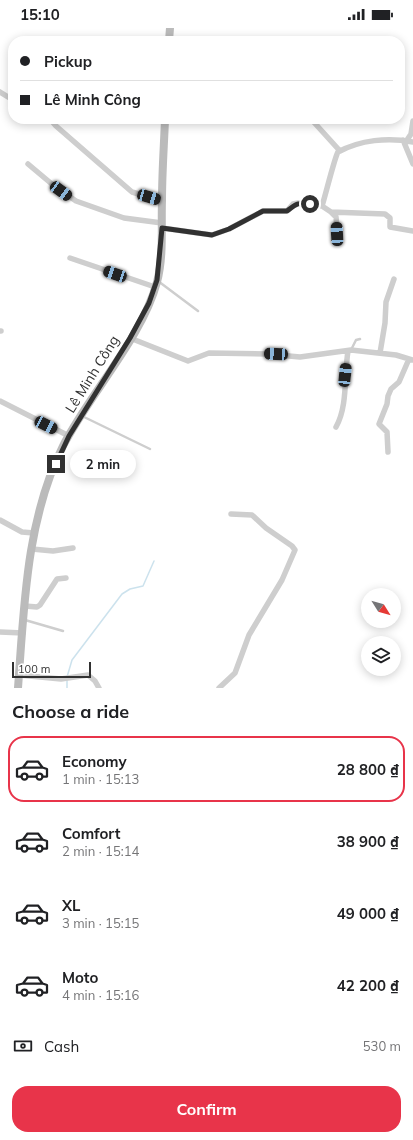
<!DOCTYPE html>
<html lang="en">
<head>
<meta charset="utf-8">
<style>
	:root { --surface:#fff; --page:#f6f6f6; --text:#202124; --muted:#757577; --line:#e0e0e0; --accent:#e8344a }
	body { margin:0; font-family:Mulish,sans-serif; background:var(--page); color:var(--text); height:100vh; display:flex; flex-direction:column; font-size:15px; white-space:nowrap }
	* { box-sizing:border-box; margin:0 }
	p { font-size:13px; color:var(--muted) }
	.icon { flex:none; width:22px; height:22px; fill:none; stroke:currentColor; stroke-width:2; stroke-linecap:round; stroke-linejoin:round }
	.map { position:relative; height:660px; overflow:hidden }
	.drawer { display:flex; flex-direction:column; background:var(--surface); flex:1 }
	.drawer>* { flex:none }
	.banner { position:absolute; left:8px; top:8px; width:397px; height:88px; border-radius:16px; box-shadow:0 2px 10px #0003; display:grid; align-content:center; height:88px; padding:0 12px; background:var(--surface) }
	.needle { width:26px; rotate:127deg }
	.fabs { position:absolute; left:361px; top:560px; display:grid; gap:8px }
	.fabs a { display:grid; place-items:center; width:40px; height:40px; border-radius:50%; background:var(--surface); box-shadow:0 2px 10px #0003; font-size:20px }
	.scale { position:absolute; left:12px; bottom:10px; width:79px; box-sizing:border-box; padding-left:4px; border:2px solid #313131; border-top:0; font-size:11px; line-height:14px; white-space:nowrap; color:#313131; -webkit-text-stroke:3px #fff; paint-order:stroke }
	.end { position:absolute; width:18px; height:18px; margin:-9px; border:5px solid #313131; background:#fff; box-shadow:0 0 0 2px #fff }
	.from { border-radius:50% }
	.bubble { position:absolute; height:28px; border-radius:14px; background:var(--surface); box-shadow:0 2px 10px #0003; font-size:13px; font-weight:700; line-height:28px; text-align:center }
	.car { position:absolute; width:12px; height:24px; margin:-12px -6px; border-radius:5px; box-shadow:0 0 3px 1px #0007; background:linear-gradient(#222 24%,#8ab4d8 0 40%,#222 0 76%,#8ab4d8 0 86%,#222 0) }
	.banner b { display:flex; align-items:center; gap:14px; height:38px; font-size:15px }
	.banner b+b { border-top:1px solid var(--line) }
	.banner i { width:10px; height:10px; background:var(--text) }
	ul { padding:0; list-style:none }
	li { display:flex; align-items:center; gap:12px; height:66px; margin:0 8px 6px; padding:0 4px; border:2px solid transparent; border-radius:16px }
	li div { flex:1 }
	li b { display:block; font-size:15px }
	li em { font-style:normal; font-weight:700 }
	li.active { border-color:var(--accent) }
	li>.icon { width:36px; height:36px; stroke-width:1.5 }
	h2 { padding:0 12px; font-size:18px; line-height:48px }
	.pay { display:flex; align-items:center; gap:10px; height:44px; padding:0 12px; font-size:15px }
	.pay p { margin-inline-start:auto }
	.cta { display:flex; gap:8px; margin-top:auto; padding:8px 12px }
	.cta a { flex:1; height:46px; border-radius:16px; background:var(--accent); color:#fff; font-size:16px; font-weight:700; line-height:46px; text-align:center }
	.status { display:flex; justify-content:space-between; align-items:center; height:28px; padding:0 20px; background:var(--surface); direction:ltr }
	.status svg { height:11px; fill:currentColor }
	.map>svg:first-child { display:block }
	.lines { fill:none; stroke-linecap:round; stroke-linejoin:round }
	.stream { stroke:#cce2ed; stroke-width:1.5 }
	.service { stroke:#cecece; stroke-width:2.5 }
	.minor { stroke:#cecece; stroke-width:5.5 }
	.secondary { stroke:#bbb; stroke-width:8 }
	.route { stroke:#313131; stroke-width:5 }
	.labels { text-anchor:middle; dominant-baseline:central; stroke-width:4; stroke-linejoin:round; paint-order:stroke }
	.street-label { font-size:14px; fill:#313131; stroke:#fff }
</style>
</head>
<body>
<div class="status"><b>15:10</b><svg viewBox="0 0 49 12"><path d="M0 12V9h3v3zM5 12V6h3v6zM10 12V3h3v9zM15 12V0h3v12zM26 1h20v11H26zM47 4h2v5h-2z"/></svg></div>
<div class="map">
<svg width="413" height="660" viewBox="0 0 413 660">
	<rect width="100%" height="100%" fill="#fff"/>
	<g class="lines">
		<path class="stream" d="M67 649 72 632 122 566 130 561 143 558 154 533
			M67 652V660"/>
		<path class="service" d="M158 253 198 283
			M351 322 356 312 360 311
			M82 388 150 421
			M25 592 63 603"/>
		<path class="minor" d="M0 64 13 72
			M50 91 56 98 132 164 162 173
			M311 91 340 123
			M403 112 413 136
			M407 112 411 106 413 93
			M28 136 53 157 76 173 124 190 162 195
			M322 178C325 169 335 128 338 124 360 112 388 109 413 114
			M331 184 336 189 338 211
			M162 200 212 207 229 201 263 183H287L293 176 298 175 322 178 331 184 385 186 390 190V199L413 203
			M70 230 155 259
			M0 303H1
			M130 310 188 333 209 325 267 326 300 329 351 322 396 327 413 332
			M380 325 385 295 386 274 394 251
			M0 373 69 408
			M336 399C348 378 344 347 348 323
			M388 424 387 404 379 396 387 376 388 368 391 361 399 354 409 331
			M0 492 22 504 34 505
			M32 521 53 523 73 520
			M25 578 37 579 40 577 57 551 66 550
			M0 604 23 605
			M19 647 61 651 88 647 95 653 99 660
			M219 660 235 645 249 607 282 552 295 522 292 518 266 500 252 487 231 486"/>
		<path class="secondary" d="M169 13 170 0
			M18 660C24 580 26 492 63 418 90 365 142 310 157 254 164 228 161 199 162 172 162 145 164 118 165 91"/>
	</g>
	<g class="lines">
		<path class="route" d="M56 436 69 408 130 310 149 275 157 252 162 200 212 207 229 201 263 183H287C298 175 296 175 310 176"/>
	</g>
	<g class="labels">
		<g class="street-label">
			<text transform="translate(92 346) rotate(-58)">Lê Minh Công</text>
		</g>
	</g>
</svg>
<div class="fabs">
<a><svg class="needle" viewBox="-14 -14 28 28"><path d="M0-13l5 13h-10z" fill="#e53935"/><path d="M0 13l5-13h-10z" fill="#757577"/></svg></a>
<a><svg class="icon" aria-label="layers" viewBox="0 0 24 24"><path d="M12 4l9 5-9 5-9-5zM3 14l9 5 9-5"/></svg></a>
</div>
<div class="scale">100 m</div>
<i class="end from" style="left:310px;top:176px"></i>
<i class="end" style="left:56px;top:436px"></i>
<div class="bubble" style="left:70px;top:422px;width:66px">2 min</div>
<i class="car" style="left:61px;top:163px;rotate:126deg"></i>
<i class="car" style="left:149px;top:169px;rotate:106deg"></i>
<i class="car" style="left:337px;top:206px;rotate:357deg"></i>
<i class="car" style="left:115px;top:246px;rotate:289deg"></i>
<i class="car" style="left:276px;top:326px;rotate:273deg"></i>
<i class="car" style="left:345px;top:347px;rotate:6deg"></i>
<i class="car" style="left:46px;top:397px;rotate:117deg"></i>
<div class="banner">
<b><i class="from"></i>Pickup</b>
<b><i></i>Lê Minh Công</b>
</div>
</div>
<section class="drawer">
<h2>Choose a ride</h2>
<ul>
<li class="active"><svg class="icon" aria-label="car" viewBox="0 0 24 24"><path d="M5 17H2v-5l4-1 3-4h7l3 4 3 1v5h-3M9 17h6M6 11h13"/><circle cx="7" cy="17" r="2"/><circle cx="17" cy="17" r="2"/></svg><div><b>Economy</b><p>1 min · 15:13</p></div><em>28 800 ₫</em></li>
<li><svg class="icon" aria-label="car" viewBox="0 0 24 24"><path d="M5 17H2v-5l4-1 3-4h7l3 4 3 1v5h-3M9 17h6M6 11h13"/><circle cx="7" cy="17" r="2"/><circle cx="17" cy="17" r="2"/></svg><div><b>Comfort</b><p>2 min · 15:14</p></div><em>38 900 ₫</em></li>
<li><svg class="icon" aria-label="car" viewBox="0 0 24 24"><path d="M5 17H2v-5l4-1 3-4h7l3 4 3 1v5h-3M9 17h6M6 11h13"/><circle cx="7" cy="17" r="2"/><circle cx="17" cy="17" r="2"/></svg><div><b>XL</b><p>3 min · 15:15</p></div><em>49 000 ₫</em></li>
<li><svg class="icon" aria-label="car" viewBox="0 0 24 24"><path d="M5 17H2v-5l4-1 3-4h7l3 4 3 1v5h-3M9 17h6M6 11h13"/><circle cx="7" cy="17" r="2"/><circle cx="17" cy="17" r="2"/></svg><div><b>Moto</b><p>4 min · 15:16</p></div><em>42 200 ₫</em></li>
</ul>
<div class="pay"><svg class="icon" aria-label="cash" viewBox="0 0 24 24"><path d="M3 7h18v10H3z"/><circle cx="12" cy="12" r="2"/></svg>Cash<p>530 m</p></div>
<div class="cta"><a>Confirm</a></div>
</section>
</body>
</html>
